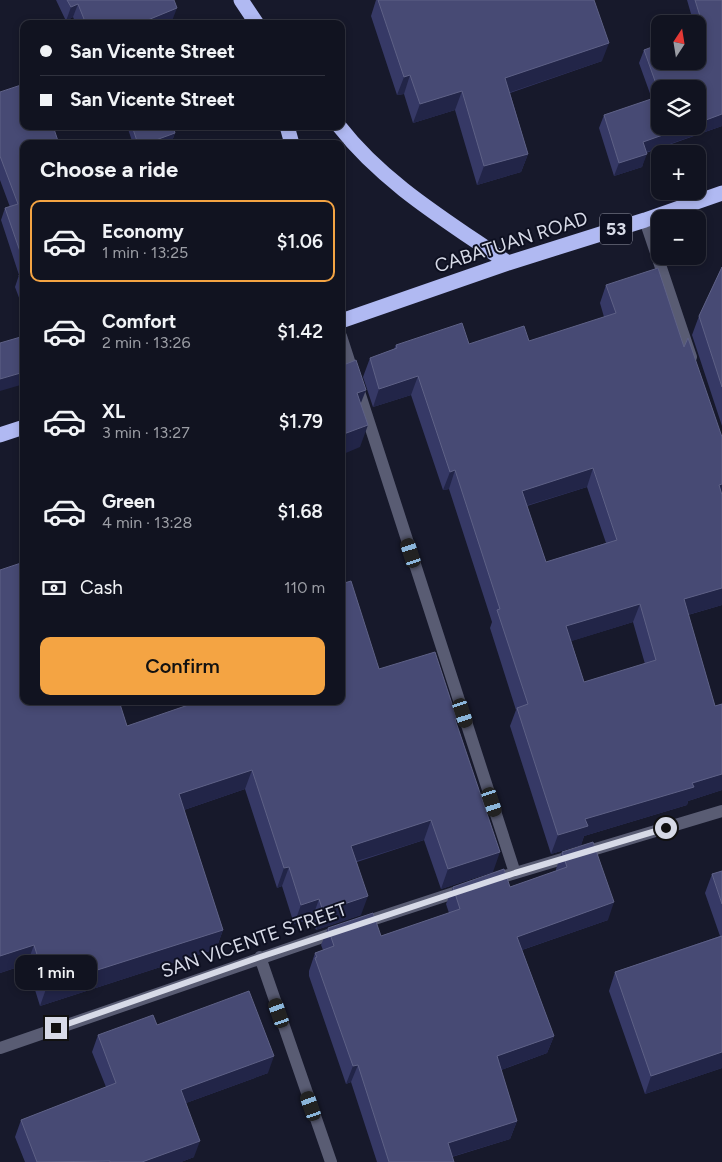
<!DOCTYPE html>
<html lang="en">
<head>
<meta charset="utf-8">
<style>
	:root { --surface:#111320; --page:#1a1c29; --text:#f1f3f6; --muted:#9c9ea5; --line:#30323e; --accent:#f4a443 }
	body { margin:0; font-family:Figtree,sans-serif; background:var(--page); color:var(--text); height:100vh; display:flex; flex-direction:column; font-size:19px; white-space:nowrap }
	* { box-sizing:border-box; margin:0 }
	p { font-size:16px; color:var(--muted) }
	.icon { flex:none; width:28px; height:28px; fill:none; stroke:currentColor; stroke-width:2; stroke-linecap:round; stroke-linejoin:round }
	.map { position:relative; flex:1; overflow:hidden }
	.side { position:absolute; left:20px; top:140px; width:325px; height:565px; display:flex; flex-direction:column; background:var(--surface); border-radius:10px; box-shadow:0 2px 8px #0003,0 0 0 1px var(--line) }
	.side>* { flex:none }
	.guide { position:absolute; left:20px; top:20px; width:325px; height:110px; border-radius:10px; box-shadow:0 2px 8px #0003,0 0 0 1px var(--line); display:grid; align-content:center; height:110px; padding:0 20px; background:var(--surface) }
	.needle { width:32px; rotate:12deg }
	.buttons { position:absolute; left:651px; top:15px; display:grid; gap:10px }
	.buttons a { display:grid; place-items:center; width:55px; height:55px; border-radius:10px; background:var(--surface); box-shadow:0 2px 8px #0003,0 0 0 1px var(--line); font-size:25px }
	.end { position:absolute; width:22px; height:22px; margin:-11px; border:6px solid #d7dae7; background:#111; box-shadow:0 0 0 2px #111 }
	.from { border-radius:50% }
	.bubble { position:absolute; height:35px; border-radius:10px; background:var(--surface); box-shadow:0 2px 8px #0003,0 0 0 1px var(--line); font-size:16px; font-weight:600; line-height:35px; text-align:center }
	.car { position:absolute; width:15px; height:30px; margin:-15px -8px; border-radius:6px; box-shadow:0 0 4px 1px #0007; background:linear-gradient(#222 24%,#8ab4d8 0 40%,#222 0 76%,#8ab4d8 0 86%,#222 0) }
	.guide b { display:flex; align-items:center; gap:18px; height:48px; font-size:19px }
	.guide b+b { border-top:1px solid var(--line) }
	.guide i { width:12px; height:12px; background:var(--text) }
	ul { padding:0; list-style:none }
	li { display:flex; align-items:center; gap:15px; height:82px; margin:0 10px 8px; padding:0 10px; border:2px solid transparent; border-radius:10px }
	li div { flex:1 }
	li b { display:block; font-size:19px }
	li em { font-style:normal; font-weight:600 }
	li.selected { border-color:var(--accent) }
	li>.icon { width:45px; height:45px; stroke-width:1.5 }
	h2 { padding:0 20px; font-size:22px; line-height:60px }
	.pay { display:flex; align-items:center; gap:12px; height:55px; padding:0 20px; font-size:19px }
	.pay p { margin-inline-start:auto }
	.button { display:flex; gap:10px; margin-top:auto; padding:10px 20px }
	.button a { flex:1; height:58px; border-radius:10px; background:var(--accent); color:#111; font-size:20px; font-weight:600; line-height:58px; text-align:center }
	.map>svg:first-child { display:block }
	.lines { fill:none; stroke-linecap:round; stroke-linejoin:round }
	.minor { stroke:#595c73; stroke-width:12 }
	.highway { stroke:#b0b9f2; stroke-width:15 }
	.wall { fill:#363966; fill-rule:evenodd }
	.shaded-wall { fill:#222548 }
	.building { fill:#474a74; stroke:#5e6186; fill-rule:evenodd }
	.route { stroke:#d7dae7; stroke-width:6 }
	.labels { text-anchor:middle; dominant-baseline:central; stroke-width:4; stroke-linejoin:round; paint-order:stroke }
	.shield { fill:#0e1021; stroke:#9b9dac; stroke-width:1 }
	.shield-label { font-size:18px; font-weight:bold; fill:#d7dae7 }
	.street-label { font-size:19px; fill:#d7dae7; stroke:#0e1021 }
</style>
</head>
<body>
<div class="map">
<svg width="722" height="1162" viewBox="0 0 722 1162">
	<rect width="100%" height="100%" fill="#17192b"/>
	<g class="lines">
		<path class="minor" d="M645 220 691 357
			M341 336 515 873
			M492 880 722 811
			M359 924 466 889
			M260 957 331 1162
			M0 1048 340 931"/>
		<path class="highway" d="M241 0 257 24
			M287 126 292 144
			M339 126C384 184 449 222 508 263
			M341 321 508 263 645 220 722 193
			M0 435 24 427"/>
	</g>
	<path class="wall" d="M56 0H174L172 21 165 24H76L73 17 66 21Z
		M376 0H594L602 61 510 93 528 154 521 172 477 185 455 110 413 123 404 94 397 95 371 16Z
		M687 0H722V126L646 153 642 167 614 176 599 128 604 115 652 99 639 63 644 50 698 61V24H694Z
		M0 92 24 144V311L15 287 19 275 1 220 5 208 10 207 0 180Z
		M127 126H173L175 133 172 141 163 144H133Z
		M722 267V426L692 335 699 316Z
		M606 285 684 347 722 437V605L688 615 715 706 722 704V790L688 801 687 805 584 836 581 845 551 854 510 726 516 710 490 628 492 622 449 489 443 490 411 395 373 407 363 377 370 358 394 349 396 345 469 344 529 341 604 317 600 303ZM587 487 606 543 546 562 527 506ZM633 622 645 664 584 682 571 641Z
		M0 570 24 701 127 726 379 669 457 719 456 721 493 872 441 889 424 840 357 862 361 915 316 930 312 919 294 924 282 886 277 888 245 789 184 810 223 930 216 949 40 1006 27 964 0 973Z
		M562 852 608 920 522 950 554 1036 547 1053 501 1070 517 1121 510 1139 452 1157 454 1162H377L351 1082 346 1084 309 976V971L315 953 323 950 321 945 328 928 381 936 449 913 446 904 453 887H510L556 871V869Z
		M722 871V1068L645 1094 609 991 615 972 720 936 705 893 712 874Z
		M157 1025 268 1073 186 1103 194 1157 181 1162H25L15 1137 21 1120 106 1087 92 1052 98 1035Z"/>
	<path class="shaded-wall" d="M78 4 73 17 66 21 71 7Z
		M177 8 172 21 165 24H138Z
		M609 43 602 61 499 96 505 78Z
		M410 75 404 94 397 95 404 77Z
		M462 91 455 110 413 123 420 104Z
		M722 114V126L638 155 643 142 688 126H698V123Z
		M175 133 172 141 163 144H145Z
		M528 154 521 172 477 185 484 166Z
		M647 154 642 167 614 176 619 163Z
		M24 372V384L0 391V379Z
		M418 376 411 395 373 407 379 389Z
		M366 390 357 413V393Z
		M368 425 360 447 341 455V435Z
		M593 468 587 487 515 509 522 491Z
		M455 470 449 489 443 490 450 472Z
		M722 484V500L719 485Z
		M722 588V605L677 618 684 599Z
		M640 604 633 622 559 645 566 626Z
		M252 770 245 789 172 814 179 794Z
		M722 774V790L688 801 687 805 584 836 581 845 551 854 558 835 585 819Z
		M431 820 424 840 344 865 351 846Z
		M500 852 493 872 441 889 448 869Z
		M289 867 282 886 277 888 284 868Z
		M368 896 361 915 316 930 323 911Z
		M319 899 312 919 294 924 301 905Z
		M614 902 608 920 510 954 517 937Z
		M223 930 216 949 40 1006 47 986Z
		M34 945 27 964 0 973V956Z
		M554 1036 547 1053 490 1074 497 1056Z
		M722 1052V1068L645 1094 651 1076Z
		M274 1056 268 1073 175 1107 181 1090Z
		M358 1065 351 1082 346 1084 353 1066Z
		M517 1121 510 1139 441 1160 448 1143Z
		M200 1141 194 1157 181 1162H142Z"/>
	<path class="building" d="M67 0H174L177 8 138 24H86L78 4 71 7Z
		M378 0H594L609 43 505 78 528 154 484 166 462 91 420 104 410 75 404 77Z
		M695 0H722V114L698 123V89H660V95L644 50 660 44V61H698V31L704 29Z
		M24 84V126H53L59 144H24V263L5 208 18 204 0 156V92Z
		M660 96V126H688L643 142 647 154 619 163 604 115Z
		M132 126H173L175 133 145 144H138Z
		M722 267V387L699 316Z
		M658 268 684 347 688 338 722 437V484L719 485 722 495V588L684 599 715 706 722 704V774L692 783 694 787 585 819 588 826 558 835 517 708 528 704 497 610 500 609 455 470 450 472 418 376 379 389 370 358 397 348 396 345 462 323 469 344 524 326 529 341 616 313 606 285ZM593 468 617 540 546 562 522 491ZM640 604 656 660 584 682 566 626Z
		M24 273V287L19 275Z
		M24 336V372L0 379V343Z
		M356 360 366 390 357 393 368 425 341 435V366Z
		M24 562V701H119L127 726 200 701H341V584L351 581 379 669 435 652 457 719H455L500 852 448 869 431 820 351 846 368 896 323 911 319 899 301 905 289 867 284 868 252 770 179 794 223 930 47 986 34 945 0 956V570Z
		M593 842 614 902 517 937 554 1036 497 1056 517 1121 448 1143 454 1162H389L358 1065 353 1066 315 958 317 957 315 953 334 946 328 928 373 913 381 936 460 909 453 887 504 869 510 887 567 867 562 852Z
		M722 871V904L712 874Z
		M722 936V1052L651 1076 615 972Z
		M249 991 274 1056 181 1090 200 1141 142 1162H110V1161L37 1162 21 1120 116 1083 98 1035 153 1015 157 1025Z"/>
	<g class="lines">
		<path class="route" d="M56 1028 260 957 515 873 666 828"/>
	</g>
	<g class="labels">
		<rect class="shield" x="600" y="213.5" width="32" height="31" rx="4"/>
		<g class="shield-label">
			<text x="616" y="229">53</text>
		</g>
		<g class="street-label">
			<text transform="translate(511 242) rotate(-18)">CABATUAN ROAD</text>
			<text transform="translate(254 940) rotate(-19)">SAN VICENTE STREET</text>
		</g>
	</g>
</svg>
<div class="buttons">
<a><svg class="needle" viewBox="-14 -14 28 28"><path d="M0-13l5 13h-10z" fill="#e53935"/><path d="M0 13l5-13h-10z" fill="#9c9ea5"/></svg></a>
<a><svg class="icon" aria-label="layers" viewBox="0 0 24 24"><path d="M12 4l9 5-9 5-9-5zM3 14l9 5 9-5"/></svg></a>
<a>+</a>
<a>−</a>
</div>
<i class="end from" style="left:666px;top:828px"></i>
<i class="end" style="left:56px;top:1028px"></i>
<div class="bubble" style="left:15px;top:955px;width:82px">1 min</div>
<i class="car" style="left:411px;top:553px;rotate:342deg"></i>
<i class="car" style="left:463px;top:713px;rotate:162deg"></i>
<i class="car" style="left:492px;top:802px;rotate:162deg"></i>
<i class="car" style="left:279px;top:1013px;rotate:341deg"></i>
<i class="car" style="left:311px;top:1106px;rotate:341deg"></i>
<div class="guide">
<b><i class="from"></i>San Vicente Street</b>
<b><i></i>San Vicente Street</b>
</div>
<section class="side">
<h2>Choose a ride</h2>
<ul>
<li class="selected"><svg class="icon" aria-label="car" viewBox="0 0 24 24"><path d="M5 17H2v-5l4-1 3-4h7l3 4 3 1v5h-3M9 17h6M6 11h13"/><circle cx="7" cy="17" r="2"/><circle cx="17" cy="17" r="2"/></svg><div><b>Economy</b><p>1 min · 13:25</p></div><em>$1.06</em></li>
<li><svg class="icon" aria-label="car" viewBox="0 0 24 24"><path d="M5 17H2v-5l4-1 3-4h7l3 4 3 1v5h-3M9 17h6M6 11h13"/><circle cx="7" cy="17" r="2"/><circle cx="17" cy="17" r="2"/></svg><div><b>Comfort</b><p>2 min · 13:26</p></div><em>$1.42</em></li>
<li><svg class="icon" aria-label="car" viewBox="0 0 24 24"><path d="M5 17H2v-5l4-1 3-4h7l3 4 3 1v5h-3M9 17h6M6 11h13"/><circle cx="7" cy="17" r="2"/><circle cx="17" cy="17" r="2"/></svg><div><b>XL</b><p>3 min · 13:27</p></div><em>$1.79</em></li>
<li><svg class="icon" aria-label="car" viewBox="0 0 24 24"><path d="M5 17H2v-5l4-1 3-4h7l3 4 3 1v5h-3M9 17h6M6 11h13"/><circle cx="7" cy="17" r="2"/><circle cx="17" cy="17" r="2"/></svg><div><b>Green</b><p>4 min · 13:28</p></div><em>$1.68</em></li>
</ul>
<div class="pay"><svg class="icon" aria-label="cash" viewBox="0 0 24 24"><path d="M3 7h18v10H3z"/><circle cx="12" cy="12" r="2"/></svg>Cash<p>110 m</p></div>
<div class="button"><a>Confirm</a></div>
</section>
</div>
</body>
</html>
